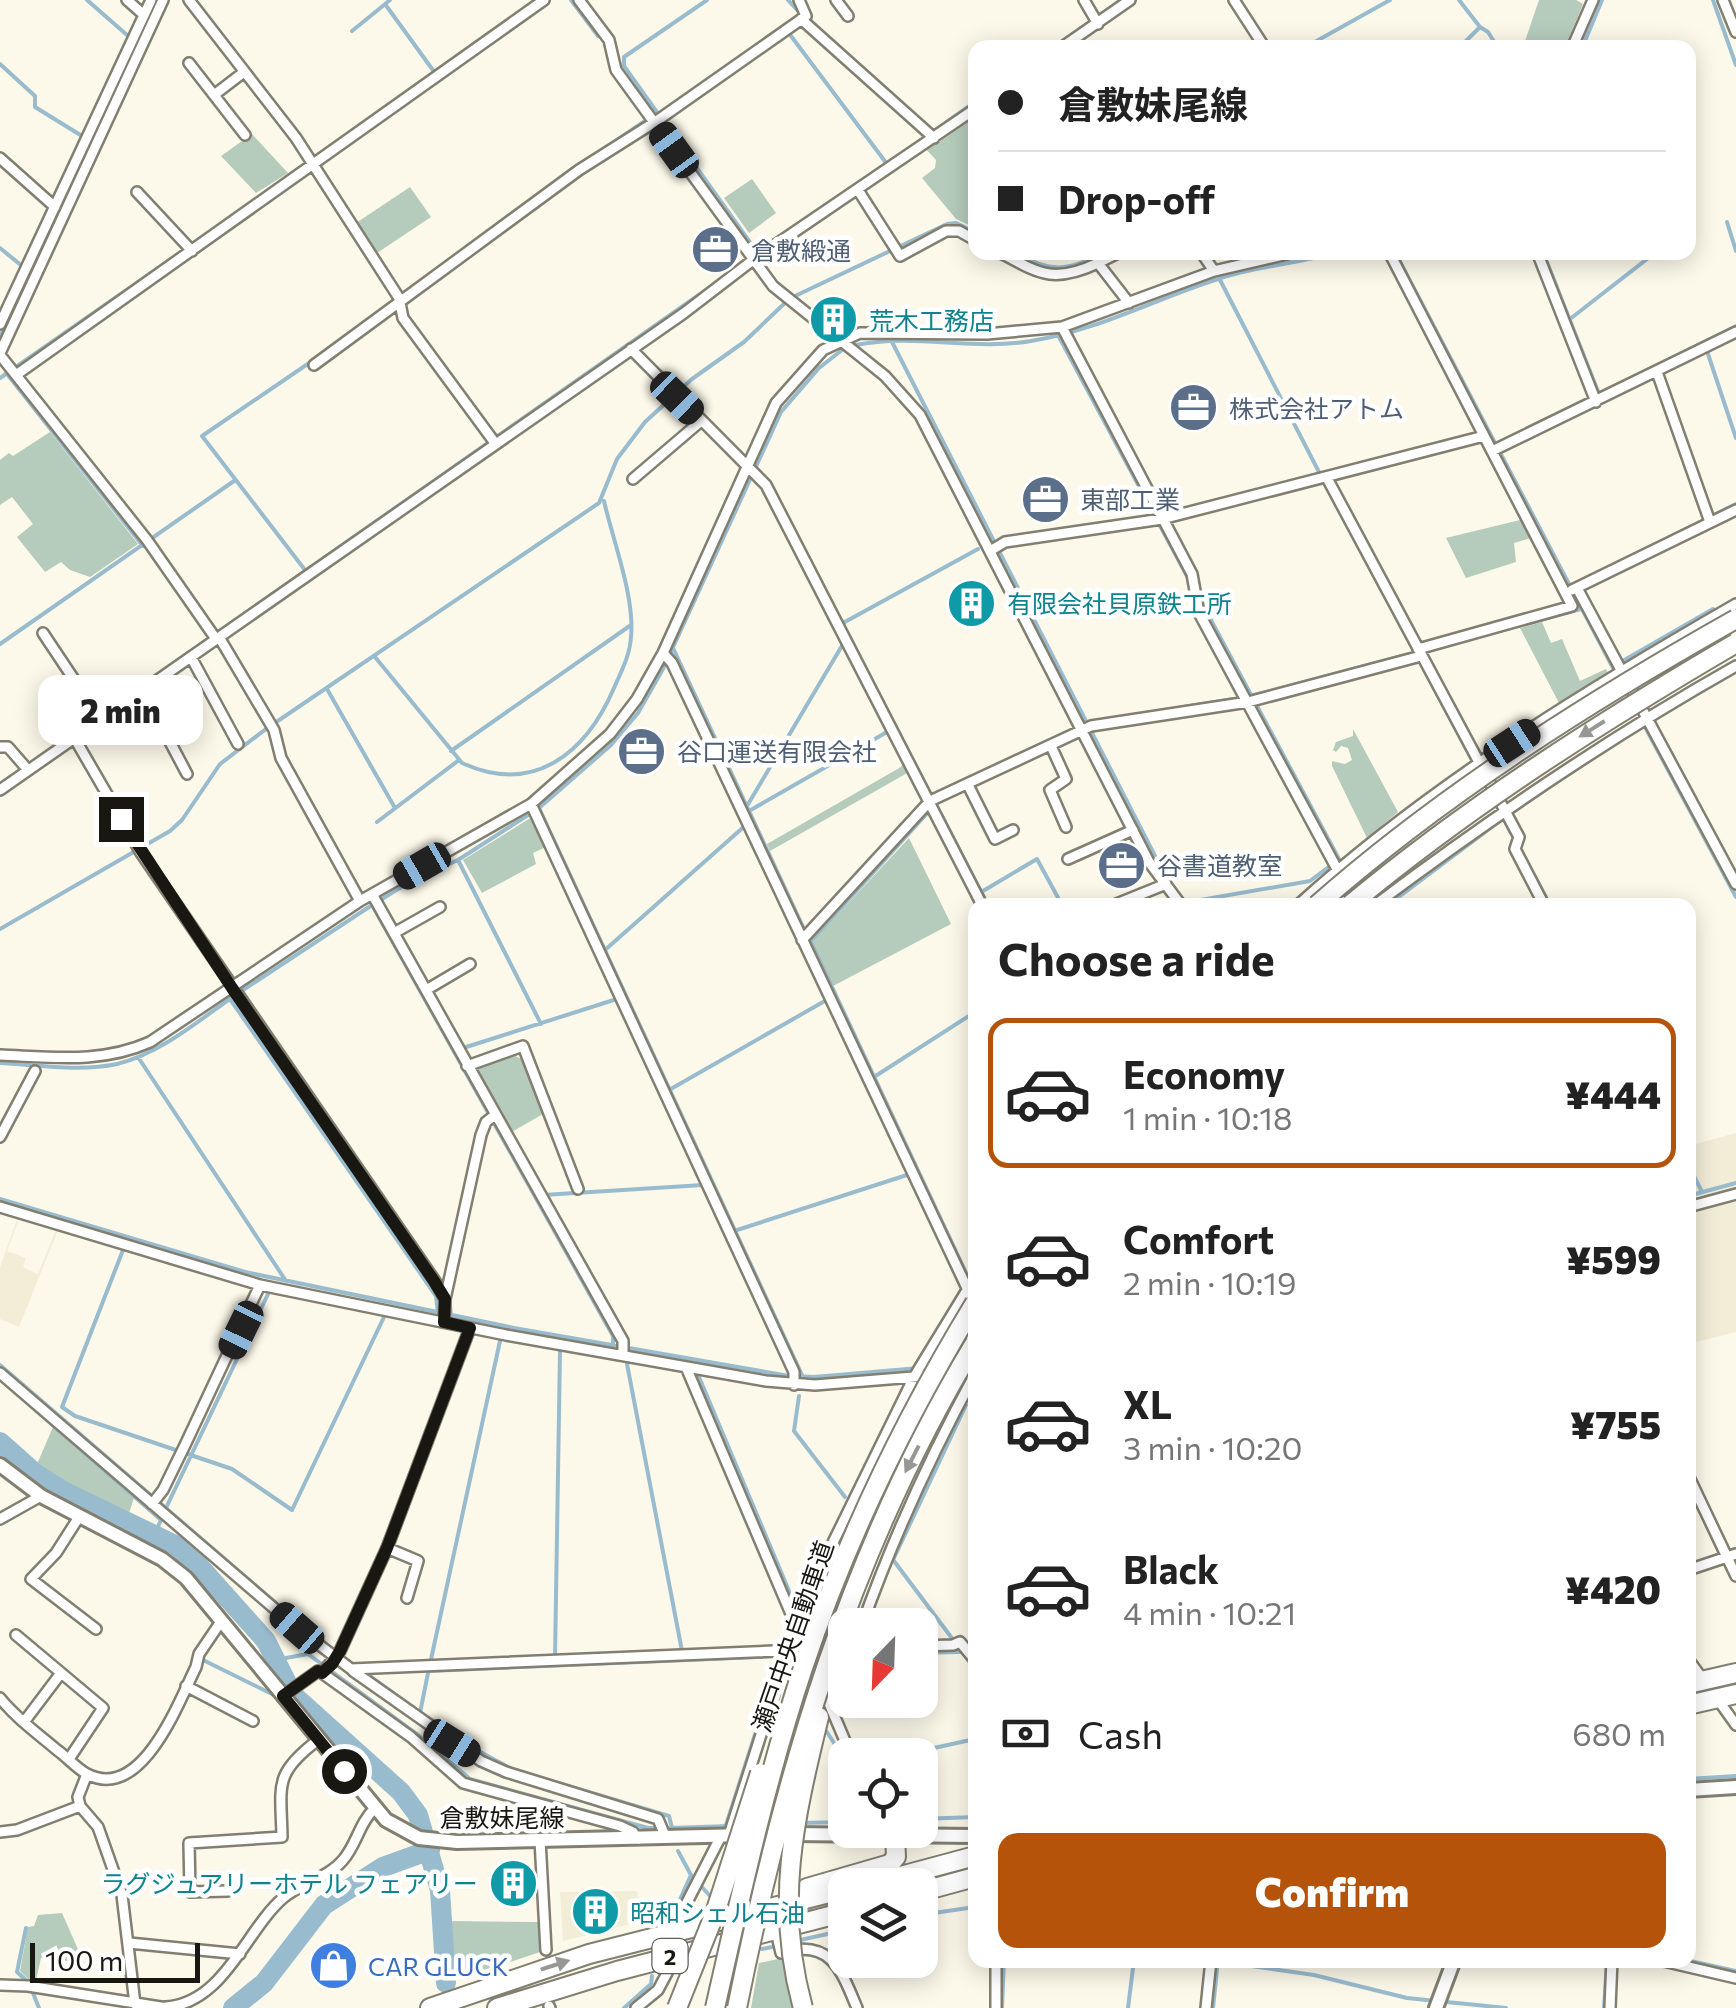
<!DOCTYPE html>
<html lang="en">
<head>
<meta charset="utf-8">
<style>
	:root { --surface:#fff; --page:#f2f2f2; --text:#222; --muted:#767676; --line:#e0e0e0; --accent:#b45309 }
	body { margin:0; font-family:Commissioner,"Noto Sans JP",sans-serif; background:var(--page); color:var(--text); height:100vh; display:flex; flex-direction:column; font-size:38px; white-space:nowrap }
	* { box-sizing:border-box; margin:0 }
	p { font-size:32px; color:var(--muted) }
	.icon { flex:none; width:55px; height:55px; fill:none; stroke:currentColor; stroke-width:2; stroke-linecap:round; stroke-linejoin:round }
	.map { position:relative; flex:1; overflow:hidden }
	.details { position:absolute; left:968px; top:898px; width:728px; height:1070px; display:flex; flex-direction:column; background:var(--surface); border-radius:20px; box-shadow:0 5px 25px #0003 }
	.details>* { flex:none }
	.banner { position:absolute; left:968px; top:40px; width:728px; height:220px; border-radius:20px; box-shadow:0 5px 25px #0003; display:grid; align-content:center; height:220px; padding:0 30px; background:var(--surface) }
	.needle { width:65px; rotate:203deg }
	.controls { position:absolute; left:828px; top:1608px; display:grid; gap:20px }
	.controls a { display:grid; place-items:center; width:110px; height:110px; border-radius:20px; background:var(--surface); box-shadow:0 5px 25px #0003; font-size:50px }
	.scale { position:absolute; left:30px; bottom:25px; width:170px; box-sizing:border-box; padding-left:10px; border:5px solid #181712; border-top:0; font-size:28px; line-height:35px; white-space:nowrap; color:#181712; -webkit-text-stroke:8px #fff; paint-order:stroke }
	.end { position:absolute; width:45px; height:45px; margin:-22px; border:12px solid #181712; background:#fff; box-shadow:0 0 0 5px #fff }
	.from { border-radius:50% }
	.bubble { position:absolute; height:70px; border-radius:20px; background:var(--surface); box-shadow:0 5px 25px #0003; font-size:32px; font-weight:800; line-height:70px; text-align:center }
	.car { position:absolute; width:30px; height:60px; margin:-30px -15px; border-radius:12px; box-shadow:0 0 8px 2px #0007; background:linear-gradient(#222 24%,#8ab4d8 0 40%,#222 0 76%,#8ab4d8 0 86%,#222 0) }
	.banner b { display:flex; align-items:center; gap:35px; height:95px; font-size:38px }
	.banner b+b { border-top:2px solid var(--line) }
	.banner i { width:25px; height:25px; background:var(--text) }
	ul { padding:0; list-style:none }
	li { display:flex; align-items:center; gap:30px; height:150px; margin:0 20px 15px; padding:0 10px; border:5px solid transparent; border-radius:20px }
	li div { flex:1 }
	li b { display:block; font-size:38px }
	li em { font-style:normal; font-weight:800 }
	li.on { border-color:var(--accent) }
	li>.icon { width:90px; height:90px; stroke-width:1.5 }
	h2 { padding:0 30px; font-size:45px; line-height:120px }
	.pay { display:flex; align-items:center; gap:25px; height:110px; padding:0 30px; font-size:38px }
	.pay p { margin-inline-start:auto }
	.action { display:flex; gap:20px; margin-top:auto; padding:20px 30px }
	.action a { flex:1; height:115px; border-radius:20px; background:var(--accent); color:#fff; font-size:40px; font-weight:800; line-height:115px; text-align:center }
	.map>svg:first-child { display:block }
	.built { fill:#f2edd7; fill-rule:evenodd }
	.green { fill:#b5cbbb }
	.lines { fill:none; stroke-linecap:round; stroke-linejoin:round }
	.stream { stroke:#99bbce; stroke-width:4 }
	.river { stroke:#99bbce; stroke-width:20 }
	.street-tunnel { stroke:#dad7ca; stroke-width:9; stroke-dasharray:9 4.5; stroke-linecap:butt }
	.street-casing { stroke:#827f71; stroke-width:14 }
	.secondary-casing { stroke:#827f71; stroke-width:18 }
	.highway-casing { stroke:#827f71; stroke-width:22 }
	.street { stroke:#fff; stroke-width:9 }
	.secondary { stroke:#fff; stroke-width:12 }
	.highway { stroke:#fff; stroke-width:18 }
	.highway-bridge-casing { stroke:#827f71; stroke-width:22; stroke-linecap:butt }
	.highway-bridge { stroke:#fff; stroke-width:18 }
	.oneway { fill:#979794 }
	.route { stroke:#181712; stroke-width:12 }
	.labels { text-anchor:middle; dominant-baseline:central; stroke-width:9; stroke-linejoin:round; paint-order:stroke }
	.shield { fill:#fff; stroke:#5d5d59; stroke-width:2.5 }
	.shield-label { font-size:22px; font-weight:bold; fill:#181712 }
	.service-label { font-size:25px; fill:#4e5e75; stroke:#fff; text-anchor:start }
	.culture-label { font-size:25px; fill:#0d838f; stroke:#fff; text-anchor:start }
	.street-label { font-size:25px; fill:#181712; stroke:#fff }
	.shop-label { font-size:25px; fill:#366cbe; stroke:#fff; text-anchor:start }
</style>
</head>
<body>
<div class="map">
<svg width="1736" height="2008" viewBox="0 0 1736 2008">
	<rect width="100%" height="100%" fill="#fcf9ea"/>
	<path class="built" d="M1736 1133V1332L1688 1344V1146Z
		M18 1217 58 1230 19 1327 0 1319V1267ZM19 1219 56 1230 38 1274 23 1267 26 1258 7 1251Z
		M637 1891 643 1921 563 1941 560 1892Z"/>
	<path class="green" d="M1539 0H1576L1583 4 1565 47H1523Z
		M975 117V228L956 219 922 178 935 168 936 160 925 148 938 143Z
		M252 134 288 173 256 193 221 156Z
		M752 179 776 213 749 233 724 198Z
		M410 187 431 217 377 253 356 223Z
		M50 432 138 544 90 577 70 570 61 562 45 572 17 537 33 524 12 497 0 505V460L9 453 13 456Z
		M1520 520 1531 538 1514 543 1516 562 1466 578 1446 538Z
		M1542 622 1551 643 1562 639 1580 681 1606 669 1608 673 1559 703 1520 628Z
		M1353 729 1398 812 1367 838 1332 766V761L1345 764 1352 760 1348 748 1341 746 1336 752 1333 750 1336 742 1353 736Z
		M904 761 909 772 770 851 767 844 901 767Z
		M532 817 546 847 533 853 536 864 482 893 463 860Z
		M909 838 951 924 833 986 812 942Z
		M515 1056 522 1059 543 1114 510 1133 476 1073 479 1067Z
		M53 1427 134 1498 129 1513 68 1484 37 1464Z
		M62 1913 84 1963 41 1958 36 1980 30 1981 20 1971 28 1927 34 1926 38 1915Z
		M447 1921 538 1922 540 1952 451 1982Z
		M783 1958 795 2008H751L759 1963Z"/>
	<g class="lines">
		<path class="stream" d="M87 0 127 35
			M390 0 385 4 435 73
			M571 0 598 36
			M707 0 624 57V66L754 248
			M788 0 800 13 798 18
			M1459 0 1480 27 1459 48
			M1713 0 1736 65
			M523 10 536 0
			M1480 27 1488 32 1498 48
			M352 31 384 5
			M788 32 887 164
			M1053 48 1121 0
			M1304 48 1390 0
			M1582 48 1602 0
			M0 64 35 96V107L82 136
			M250 72 272 100
			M934 131 975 102
			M601 151 645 121
			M536 197 556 182
			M1727 222 1736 251
			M0 248 22 266
			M1013 252C1053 273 1065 272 1105 252
			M1395 252 1613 668
			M1543 252 1599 394
			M1219 278 1321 476
			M795 296 947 224 956 223 975 232
			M1570 319 1656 252
			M1058 335 1188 578
			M0 337 157 0
			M891 340 1156 858
			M856 345C914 333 973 351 1031 341 1096 331 1155 299 1218 279 1256 266 1298 264 1337 252
			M1706 348 1736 438
			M7 374 143 546
			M0 378 230 218
			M1602 393 1736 326
			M809 559 988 905
			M1606 569 1736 504
			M305 570 202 436 315 359
			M1204 607 1339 859
			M1396 616 1471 758
			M843 623 978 549
			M0 644 234 481
			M1451 644 1581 609
			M673 648 804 929
			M375 657 462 763C534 796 586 753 614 688 621 672 630 655 631 637 635 597 613 541 604 501
			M1621 662 1713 609 1714 611
			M327 689 395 808
			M1250 696 1417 652
			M1679 704 1710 686
			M1146 713 1240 698
			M1645 727 1736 897
			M70 736 713 285
			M451 751 631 625
			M1579 767 1625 737
			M0 784 17 773
			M747 806 843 644
			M539 808 802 1375
			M749 811 887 732
			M1510 814 1571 772
			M1504 819 1511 833
			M377 822 459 760
			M1523 854 1550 905
			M458 860 541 1024
			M983 891 1037 859 1062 905
			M1189 902 1310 881 1330 866
			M372 905 613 1336V1345
			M1388 905 1504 818
			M0 929 170 831 182 820 220 764 266 729 599 503 617 459 645 422 692 379 744 342 786 302
			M810 940 975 1292
			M810 942 932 808
			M605 950 747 824
			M240 992 369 907 411 881 458 860 539 808 611 745 638 713 663 669 781 412 819 368 842 350
			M230 999 436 1296 438 1313
			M463 1048 620 998
			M138 1057 286 1281
			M0 1063C38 1065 80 1072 117 1064 159 1054 197 1022 231 998
			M874 1077 975 1012
			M669 1090 830 998
			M1688 1164 1702 1192
			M543 1195 703 1185
			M1688 1196 1736 1183
			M0 1199 245 1272 514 1328 789 1376 814 1377 919 1368
			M734 1231 910 1174
			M123 1250 62 1407 75 1416 232 1469 292 1510 384 1317
			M449 1296 451 1316
			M627 1364 682 1651
			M0 1365 306 1629 355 1666
			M699 1377 797 1610
			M7 1385 161 1520 154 1535
			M972 1393 974 1391
			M799 1396 794 1431 845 1497
			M1688 1485 1720 1554
			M166 1508 268 1294
			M893 1560 966 1405
			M894 1561 975 1669
			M1693 1564 1736 1549
			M920 1653 960 1652
			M555 1658 560 1351
			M203 1660 272 1694 282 1702
			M275 1660 308 1654 417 1734 470 1779 648 1828H660
			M430 1664 500 1341
			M363 1671 428 1718
			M428 1671 803 1655
			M420 1713 428 1673
			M823 1726 845 1760
			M460 1741 512 1769 669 1816 673 1832
			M902 1755 975 1739
			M1688 1779 1736 1776
			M920 1819 975 1817
			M800 1823 845 1822
			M726 1825 778 1663
			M670 1828 730 1826
			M691 1875 711 1897
			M920 1915 975 1907
			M646 1921 647 1904H678L691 1875 678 1851
			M26 1928 17 1972 29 1983 39 2008
			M796 1941 845 1930
			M762 1949 777 1946
			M1210 1960 1314 1975 1407 1998 1506 2008
			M1686 1960 1736 1971
			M624 2008 651 1984 652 1976
			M1002 2008 1004 1960
			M1128 2008 1134 1960
			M1213 2008 1218 1960
			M1604 2008 1607 1960"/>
		<path class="river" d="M0 1442 36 1474 65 1492 175 1545 199 1566 266 1641 293 1695 401 1792 418 1815 440 1890 446 1983
			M233 2008 264 1983 324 1905 383 1867 430 1850"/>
		<path class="street-tunnel" d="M667 1973 684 1908"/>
		<defs>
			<path id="street" d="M127 0 144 15
				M189 0 296 138 399 298 403 318 495 443
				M579 0 609 40 616 70 773 286 885 376 920 415 1149 862 1181 905
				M836 0 848 16
				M1084 0 1098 24
				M1234 0 1265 48
				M1723 0 1736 32
				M801 19 934 138
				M1061 48 1130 0
				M1572 48 1593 0
				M189 63 245 135
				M214 95 244 72
				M0 158 55 207
				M858 190 900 256 946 231H959L975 240
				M137 192 192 251
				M999 252C1040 274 1053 284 1098 263L1129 303
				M1201 252 1214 271
				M1389 252 1572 606 1418 649
				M1537 252 1596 402
				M1098 263 1120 252
				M0 324 151 0
				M1062 327 1192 574 1199 613 1337 869 1368 905
				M631 349 766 485 982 905
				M0 353 163 0
				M0 355 147 540 216 639
				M314 365 579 170 658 120 806 16 799 0
				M1657 372 1710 522
				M16 375 544 0
				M1492 451 1736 332
				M1327 478 1519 837 1515 849 1544 905
				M633 479 701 421
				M990 551 1005 542 1162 519 1484 436
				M1577 588 1736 884
				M1572 590 1736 510
				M43 633 101 720
				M219 637 274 730 281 758 360 901
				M663 653 672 663 967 1288
				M191 657 238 744
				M143 691 187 774
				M75 739 141 853 435 1281 445 1299 444 1322
				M1051 746 1066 779 1050 790 1066 827
				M0 747H8L28 770
				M968 785 995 839 1013 830
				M0 790 684 313 753 260 975 109
				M531 804 794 1372V1385
				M1068 859 1133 830
				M372 894 623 1341V1355
				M1114 905 1166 884
				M1298 905C1429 786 1583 692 1736 604
				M1375 905C1491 818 1610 737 1736 666
				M394 933 440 907
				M802 940 930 801 1091 726 1248 702 1421 656
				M426 990 470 964
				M0 1055C52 1057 101 1064 150 1042L360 901 531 804 610 734 637 699 663 653 776 403 823 350 860 333 987 334 1062 327 1214 271 1296 252
				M467 1066 523 1046 578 1189
				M0 1137 35 1071
				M0 1207 260 1285 506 1335 766 1381 815 1385 975 1372
				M1688 1207 1736 1194
				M445 1299 481 1135 486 1122 495 1115
				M686 1367 851 1755
				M0 1373 297 1628 351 1669 845 1648
				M1688 1475 1736 1576
				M152 1504 163 1490 186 1443 260 1285
				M79 1517 56 1553 31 1579 96 1629
				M0 1519 41 1496
				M387 1548 418 1561 407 1598
				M1688 1570 1736 1554
				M862 1625C893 1538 931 1455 975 1374
				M16 1635 103 1708 69 1759
				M920 1646 953 1645 960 1642 975 1660
				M1688 1659 1704 1681
				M353 1671 481 1761 506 1772 658 1819 666 1838
				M322 1673 411 1737 463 1783 620 1826 633 1832 638 1839
				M186 1686 253 1721
				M283 1696 318 1671 322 1673 340 1651 387 1548 470 1328
				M1716 1697 1736 1725
				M0 1698C16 1718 37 1733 57 1750 67 1757 76 1768 87 1774 142 1803 179 1701 196 1667L199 1654 222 1620
				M832 1709 845 1671
				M24 1722 61 1673
				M87 1774 78 1797 80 1806 98 1827 122 1895 135 2004
				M0 1832 17 1830 80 1806
				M729 1835 788 1650 822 1565 914 1377 975 1277
				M540 1840 546 1950
				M228 1891 190 1892 189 1843 282 1837C281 1785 273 1774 318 1740
				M684 1908 721 1836
				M776 1931 781 1953C830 1938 841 1969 857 2008
				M129 1943 240 1954
				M1659 1960 1736 1978
				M0 1985 28 1986 167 2008
				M549 2006 550 2008
				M166 2007C224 2003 246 1930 283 1898 301 1883 328 1878 343 1860 357 1844 359 1823 375 1808
				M636 2008 658 1990 667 1973
				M996 2008V1960
				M1206 2008 1211 1960
				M1610 2008 1612 1960"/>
			<path id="secondary" d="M0 1465 41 1496 162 1559 186 1578 386 1820 419 1838 457 1842 746 1835
				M1688 1790 1736 1787
				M791 1834 975 1836
				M1436 2008 1454 1960"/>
			<path id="highway" d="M1688 1684 1736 1673
				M1688 1705 1736 1694
				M867 1885 975 1856
				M807 1888 890 1864 896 1857 895 1836
				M920 1892 975 1877
				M430 2008 589 1954 845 1889
				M497 2008 617 1971 845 1912"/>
		</defs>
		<use href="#street" class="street-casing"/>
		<use href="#secondary" class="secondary-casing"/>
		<use href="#highway" class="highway-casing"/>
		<use href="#street" class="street"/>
		<use href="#secondary" class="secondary"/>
		<use href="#highway" class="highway"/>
		<defs>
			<path id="highway-bridge" d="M1317 905C1443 794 1590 701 1736 619
				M1350 905C1470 805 1601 722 1736 643
				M677 2008 715 1913 760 1773
				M715 2008C741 1894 766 1779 803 1668 846 1539 905 1418 975 1303
				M737 2008C784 1774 851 1548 975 1343
				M803 2008C774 1904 794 1820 819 1717"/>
		</defs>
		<use href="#highway-bridge" class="highway-bridge-casing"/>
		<use href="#highway-bridge" class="highway-bridge"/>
	</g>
	<defs><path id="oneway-solid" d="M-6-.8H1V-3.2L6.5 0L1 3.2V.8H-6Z" transform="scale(2.5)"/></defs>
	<g class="oneway">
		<use href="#oneway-solid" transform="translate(1592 729) rotate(148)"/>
		<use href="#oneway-solid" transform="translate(912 1459) rotate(117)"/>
		<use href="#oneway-solid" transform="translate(555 1965) rotate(-18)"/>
	</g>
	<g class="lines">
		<path class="route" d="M121 819 232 988 434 1281 445 1299 444 1322 470 1328 387 1548 340 1651 332 1664 322 1673 318 1671 283 1696 344 1771"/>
	</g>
	<defs>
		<symbol id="office-disc" viewBox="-11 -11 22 22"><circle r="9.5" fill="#5c6f8a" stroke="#fff"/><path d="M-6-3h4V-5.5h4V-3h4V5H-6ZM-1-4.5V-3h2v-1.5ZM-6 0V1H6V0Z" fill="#fff"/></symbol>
		<symbol id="building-disc" viewBox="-11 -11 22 22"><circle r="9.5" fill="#0f9aa8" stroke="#fff"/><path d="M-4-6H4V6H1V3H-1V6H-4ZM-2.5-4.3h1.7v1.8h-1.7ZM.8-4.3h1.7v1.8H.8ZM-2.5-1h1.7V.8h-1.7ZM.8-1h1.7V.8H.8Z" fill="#fff"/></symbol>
		<symbol id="shop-disc" viewBox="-11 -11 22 22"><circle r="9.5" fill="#3f7fe0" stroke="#fff"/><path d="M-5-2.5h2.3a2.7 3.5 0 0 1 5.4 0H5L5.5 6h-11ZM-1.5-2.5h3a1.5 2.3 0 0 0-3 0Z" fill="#fff"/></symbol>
	</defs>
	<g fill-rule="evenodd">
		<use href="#office-disc" x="688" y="222" width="55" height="55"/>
		<use href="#building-disc" x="806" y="292" width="55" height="55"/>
		<use href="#office-disc" x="1166" y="380" width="55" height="55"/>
		<use href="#office-disc" x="1018" y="472" width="55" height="55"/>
		<use href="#building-disc" x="944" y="576" width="55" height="55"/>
		<use href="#office-disc" x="614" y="724" width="55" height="55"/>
		<use href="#office-disc" x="1094" y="838" width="55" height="55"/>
		<use href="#building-disc" x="486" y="1856" width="55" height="55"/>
		<use href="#building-disc" x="568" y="1884" width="55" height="55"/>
		<use href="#shop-disc" x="306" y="1938" width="55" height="55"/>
	</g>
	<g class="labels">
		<rect class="shield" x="652.5" y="1939" width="35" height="34" rx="8"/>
		<g class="shield-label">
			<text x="670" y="1956">2</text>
		</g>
		<g class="service-label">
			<text x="751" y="250">倉敷緞通</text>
			<text x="1229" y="408">株式会社アトム</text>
			<text x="1080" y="499">東部工業</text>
			<text x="677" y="751">谷口運送有限会社</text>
			<text x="1157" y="865">谷書道教室</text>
		</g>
		<g class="culture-label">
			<text x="869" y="320">荒木工務店</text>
			<text x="1007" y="603">有限会社貝原鉄工所</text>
			<text x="478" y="1883" text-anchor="end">ラグジュアリーホテル フェアリー</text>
			<text x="630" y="1912">昭和シェル石油</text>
		</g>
		<g class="street-label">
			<text transform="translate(792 1636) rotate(-71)">瀬戸中央自動車道</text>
			<text x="502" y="1817">倉敷妹尾線</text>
		</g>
		<g class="shop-label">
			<text x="368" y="1966">CAR GLUCK</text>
		</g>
	</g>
</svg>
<div class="controls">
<a><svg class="needle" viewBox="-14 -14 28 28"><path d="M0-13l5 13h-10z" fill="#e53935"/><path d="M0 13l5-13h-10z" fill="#767676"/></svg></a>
<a><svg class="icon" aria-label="locate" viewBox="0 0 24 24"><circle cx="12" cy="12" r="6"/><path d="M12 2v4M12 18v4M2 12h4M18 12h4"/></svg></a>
<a><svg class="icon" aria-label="layers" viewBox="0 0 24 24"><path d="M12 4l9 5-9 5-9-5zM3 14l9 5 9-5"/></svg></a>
</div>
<div class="scale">100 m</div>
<i class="end from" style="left:344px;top:1771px"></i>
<i class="end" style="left:121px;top:819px"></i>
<div class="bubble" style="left:38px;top:675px;width:165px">2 min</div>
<i class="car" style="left:674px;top:150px;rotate:324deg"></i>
<i class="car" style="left:677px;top:398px;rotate:134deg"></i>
<i class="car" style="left:1512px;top:743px;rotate:57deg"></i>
<i class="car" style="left:422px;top:866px;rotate:240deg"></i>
<i class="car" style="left:241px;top:1330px;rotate:206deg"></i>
<i class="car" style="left:297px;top:1628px;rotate:311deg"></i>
<i class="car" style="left:452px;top:1743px;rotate:122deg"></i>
<div class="banner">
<b><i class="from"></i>倉敷妹尾線</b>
<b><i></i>Drop-off</b>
</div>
<section class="details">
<h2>Choose a ride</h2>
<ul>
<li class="on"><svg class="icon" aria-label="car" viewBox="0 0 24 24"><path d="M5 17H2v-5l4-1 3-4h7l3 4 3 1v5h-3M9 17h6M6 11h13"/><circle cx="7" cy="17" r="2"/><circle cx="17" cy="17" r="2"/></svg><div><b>Economy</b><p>1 min · 10:18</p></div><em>¥444</em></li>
<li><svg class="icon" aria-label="car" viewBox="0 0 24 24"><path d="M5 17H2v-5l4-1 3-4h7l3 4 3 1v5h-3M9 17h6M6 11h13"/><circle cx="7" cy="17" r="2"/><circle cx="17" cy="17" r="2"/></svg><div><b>Comfort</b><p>2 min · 10:19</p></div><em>¥599</em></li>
<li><svg class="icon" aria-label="car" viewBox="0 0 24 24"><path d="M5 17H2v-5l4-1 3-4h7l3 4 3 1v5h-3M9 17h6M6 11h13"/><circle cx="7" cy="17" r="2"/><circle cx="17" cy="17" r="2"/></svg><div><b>XL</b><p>3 min · 10:20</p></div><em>¥755</em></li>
<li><svg class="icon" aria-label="car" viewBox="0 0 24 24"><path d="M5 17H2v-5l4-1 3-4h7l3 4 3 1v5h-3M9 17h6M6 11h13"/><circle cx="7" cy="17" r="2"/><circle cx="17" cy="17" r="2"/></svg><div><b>Black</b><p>4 min · 10:21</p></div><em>¥420</em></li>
</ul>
<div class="pay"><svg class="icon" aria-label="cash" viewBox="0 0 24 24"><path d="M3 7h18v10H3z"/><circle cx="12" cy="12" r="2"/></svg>Cash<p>680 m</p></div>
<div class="action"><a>Confirm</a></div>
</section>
</div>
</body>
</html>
